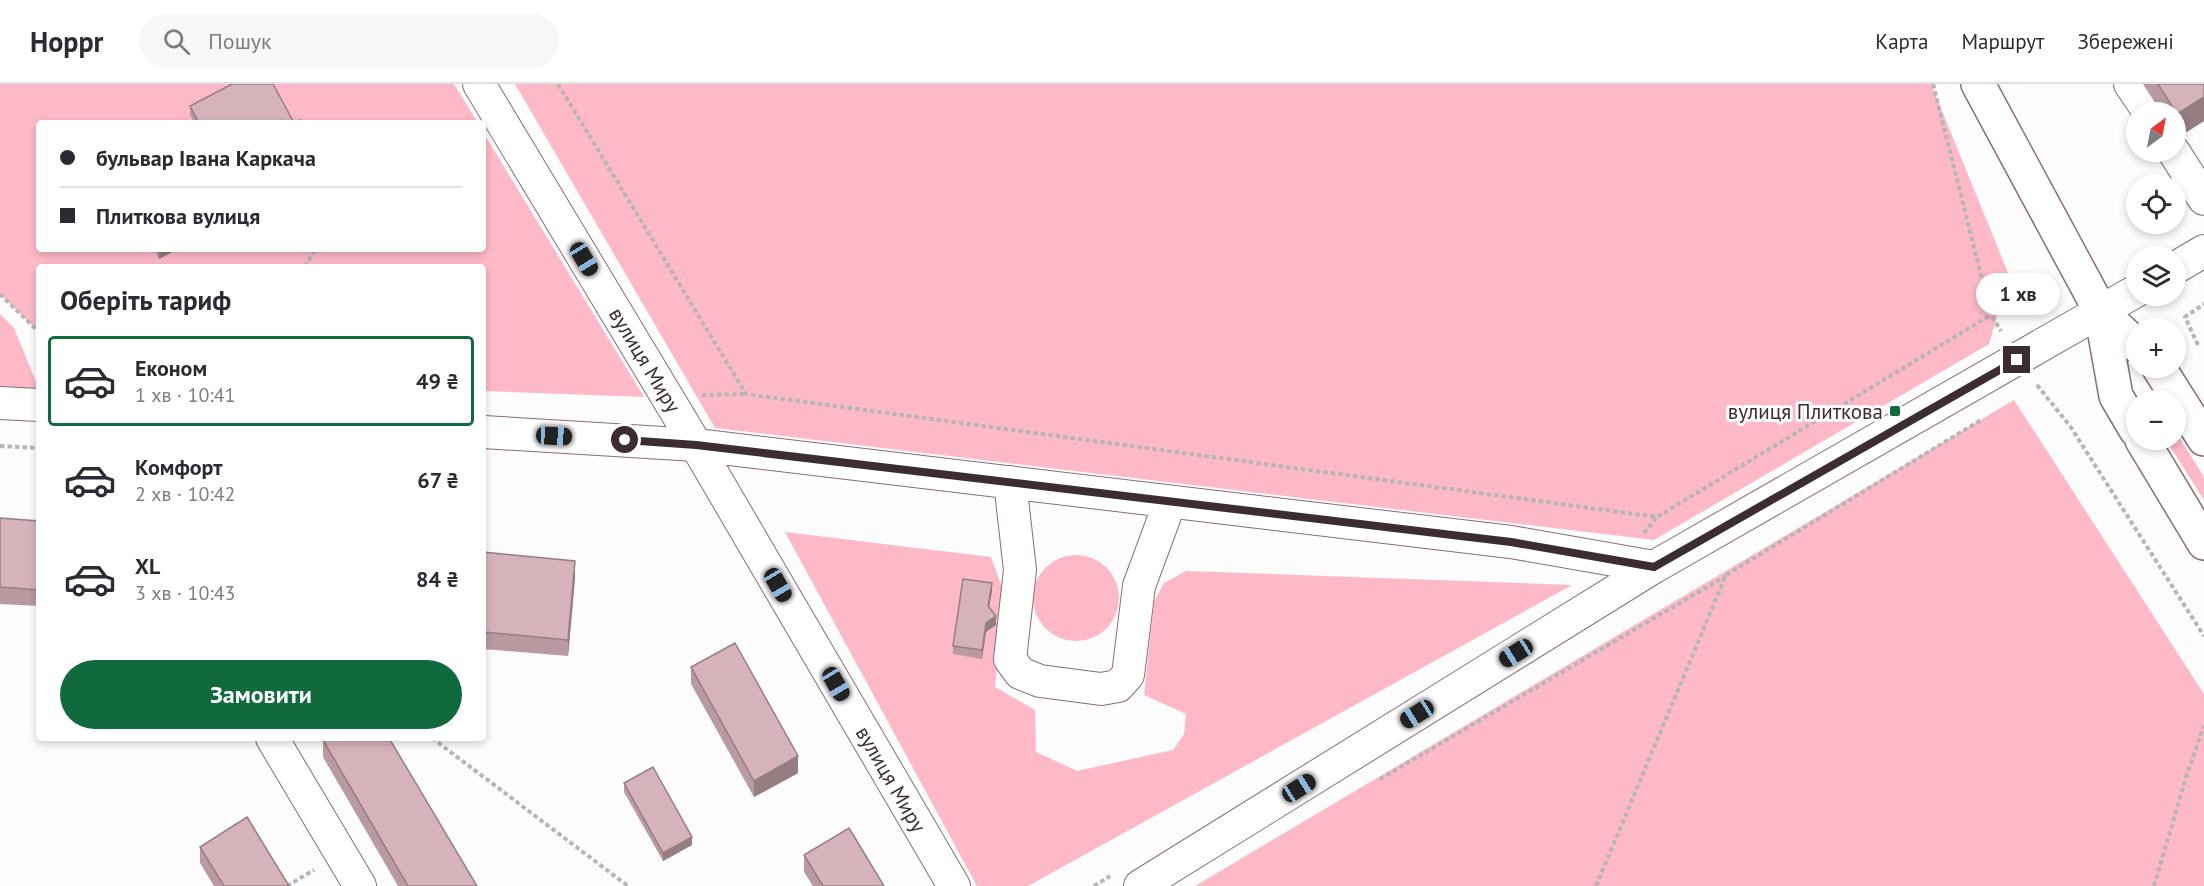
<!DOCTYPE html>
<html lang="uk">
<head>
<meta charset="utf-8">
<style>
	:root { --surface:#fff; --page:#f7f7f7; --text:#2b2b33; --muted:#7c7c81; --line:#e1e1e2; --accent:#106a3d }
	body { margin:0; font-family:"PT Sans",sans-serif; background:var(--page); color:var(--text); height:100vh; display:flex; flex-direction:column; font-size:22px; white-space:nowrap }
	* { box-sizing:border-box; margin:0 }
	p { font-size:20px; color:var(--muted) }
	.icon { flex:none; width:33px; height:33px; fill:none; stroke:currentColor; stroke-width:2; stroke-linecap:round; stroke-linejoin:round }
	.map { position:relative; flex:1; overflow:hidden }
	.drawer { position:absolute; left:36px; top:180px; width:450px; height:477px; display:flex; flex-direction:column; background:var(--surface); border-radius:6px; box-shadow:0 3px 9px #0003 }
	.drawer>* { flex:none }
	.guide { position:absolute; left:36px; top:36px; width:450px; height:132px; border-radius:6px; box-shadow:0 3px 9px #0003; display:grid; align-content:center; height:132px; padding:0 24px; background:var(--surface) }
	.needle { width:39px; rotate:32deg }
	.buttons { position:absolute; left:2126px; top:18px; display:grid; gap:12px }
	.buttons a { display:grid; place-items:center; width:60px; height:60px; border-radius:50%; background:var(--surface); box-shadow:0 3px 9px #0003; font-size:30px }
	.end { position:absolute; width:27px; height:27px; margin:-14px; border:8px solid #3b2d30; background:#fff; box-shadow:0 0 0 3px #fff }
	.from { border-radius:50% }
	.bubble { position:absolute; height:42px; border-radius:21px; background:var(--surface); box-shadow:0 3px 9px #0003; font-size:20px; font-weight:700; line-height:42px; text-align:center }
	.car { position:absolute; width:18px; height:36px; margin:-18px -9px; border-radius:8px; box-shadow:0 0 4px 2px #0007; background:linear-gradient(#222 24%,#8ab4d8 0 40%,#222 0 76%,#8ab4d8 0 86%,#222 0) }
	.guide b { display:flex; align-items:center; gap:21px; height:57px; font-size:22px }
	.guide b+b { border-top:2px solid var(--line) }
	.guide i { width:15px; height:15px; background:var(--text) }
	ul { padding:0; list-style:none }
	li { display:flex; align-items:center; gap:18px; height:90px; margin:0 12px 9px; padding:0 12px; border:3px solid transparent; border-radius:6px }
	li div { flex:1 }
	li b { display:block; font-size:22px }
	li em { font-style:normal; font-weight:700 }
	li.current { border-color:var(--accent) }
	li>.icon { width:54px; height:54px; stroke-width:1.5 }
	h2 { padding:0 24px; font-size:27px; line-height:72px }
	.button { display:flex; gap:12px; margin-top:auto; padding:12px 24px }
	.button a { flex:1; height:69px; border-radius:36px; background:var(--accent); color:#fff; font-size:24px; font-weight:700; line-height:69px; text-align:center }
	header { display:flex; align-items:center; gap:36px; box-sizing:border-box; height:84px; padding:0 30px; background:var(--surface); border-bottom:2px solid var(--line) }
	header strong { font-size:28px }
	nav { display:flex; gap:33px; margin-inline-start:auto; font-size:21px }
	.search { width:420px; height:54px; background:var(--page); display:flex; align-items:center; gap:15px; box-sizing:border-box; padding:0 21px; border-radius:33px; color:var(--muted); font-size:22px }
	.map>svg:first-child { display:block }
	.green { fill:#fdb9c7 }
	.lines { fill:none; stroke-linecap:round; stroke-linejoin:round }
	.minor-casing { stroke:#8b6c72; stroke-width:34 }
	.major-casing { stroke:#8b6c72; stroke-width:36 }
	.path { stroke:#b9b4b5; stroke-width:4; stroke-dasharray:4.5 3; stroke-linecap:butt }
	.minor { stroke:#fff; stroke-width:32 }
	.major { stroke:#fff; stroke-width:33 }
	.wall { fill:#b89aa0 }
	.shaded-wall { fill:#967d82 }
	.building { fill:#d6b3ba; stroke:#967d82; stroke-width:1.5 }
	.route { stroke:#3b2d30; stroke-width:8 }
	.poi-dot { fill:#106a3d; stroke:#fcfcfc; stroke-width:2 }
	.labels { text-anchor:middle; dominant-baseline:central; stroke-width:6; stroke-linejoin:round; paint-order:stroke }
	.street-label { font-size:21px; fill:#3b2d30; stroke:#fcfcfc }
	.poi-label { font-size:21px; fill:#3b2d30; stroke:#fcfcfc; text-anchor:end }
</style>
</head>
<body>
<header>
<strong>Hoppr</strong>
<div class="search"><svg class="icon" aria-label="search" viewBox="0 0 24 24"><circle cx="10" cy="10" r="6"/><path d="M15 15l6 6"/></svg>Пошук</div>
<nav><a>Карта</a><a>Маршрут</a><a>Збережені</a></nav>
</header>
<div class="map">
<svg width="2204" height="802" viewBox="0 0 2204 802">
	<rect width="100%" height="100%" fill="#fcfcfc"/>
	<path class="green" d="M0 0H454L478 39H39V165H483V48L644 313 483 307V183H39V248L0 210Z
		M515 0H1931L2009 191 1989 260 1654 456 715 344Z
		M0 230 14 244 39 305 0 302Z
		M2014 316 2204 610V802H1195Z
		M2175 347 2204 393V416L2166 356H2175Z
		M785 448 991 473 1004 509 995 603 1035 626 1036 668 1077 687 1173 666 1184 650 1186 630 1144 611 1154 518 1164 499 1186 487 1572 501 1028 802H977Z
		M1033 514a43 43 0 1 1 86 0a43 43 0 1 1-86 0Z"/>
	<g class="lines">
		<defs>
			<path id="minor" d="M479 0 696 361 954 802
				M2130 0 2149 28
				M2174 68 2204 115
				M2175 184 2204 167
				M0 319 39 321
				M483 348 696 361 1511 458 1654 483
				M1010 398 1020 486 1010 575 1020 589 1040 597 1101 605 1118 602 1128 591 1139 502 1170 418
				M272 654 360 802
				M1140 802 1654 483 2136 207"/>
			<path id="major" d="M1978 0 2101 228 2116 312 2136 346
				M2101 228 2136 261
				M2159 284 2204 355
				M2142 356 2204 459"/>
		</defs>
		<use href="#minor" class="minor-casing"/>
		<use href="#major" class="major-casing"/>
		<path class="path" d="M558 0 746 310 1657 433 1991 231
			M1933 0 1991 231 2001 247
			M299 35 301 39
			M305 183 315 165
			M0 210 39 248
			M2198 261 2185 233 2204 220
			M2037 301 2070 342 2204 552
			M702 311 746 310
			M0 362 39 364
			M1644 449 1656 434
			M432 654 628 802
			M1380 695 1726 492
			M287 802 314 786
			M1094 802 1110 792
			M1596 802 1726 491 1981 336
			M2154 802 2187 690 2204 642"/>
		<use href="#minor" class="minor"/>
		<use href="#major" class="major"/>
	</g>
	<path class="wall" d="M2143 0H2204V37L2177 54 2175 51V28H2161Z
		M190 22 294 39H195L190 31Z
		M154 165H178L159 175Z
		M0 434 39 437V522L0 520Z
		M483 468 575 494 568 572 483 565Z
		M992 507 989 523 996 541 986 548 982 575 953 570V562Z
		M691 583 798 689 754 713 691 600Z
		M323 656 477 802H398L323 673Z
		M624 699 692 761 663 777 624 708Z
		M200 763 289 802H214L200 779Z
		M804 771 884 802H813L804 788Z"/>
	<path class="shaded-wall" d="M2204 13V37L2177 54V30Z
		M162 165H178L159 175V166Z
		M575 477V494L568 572V556Z
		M992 499V507L988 530V522Z
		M996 532V541L986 548 982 575V566L986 539Z
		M798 672V689L754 713V697Z
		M692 753V761L663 777V769Z"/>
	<path class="building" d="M232 0H273L294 39H199L190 22Z
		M2158 0H2204V13L2177 30Z
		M0 434 39 437V506L0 503Z
		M483 468 575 477 568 556 483 548Z
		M963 495 992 499 988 522 996 532 986 539 982 566 953 562Z
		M735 559 798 672 754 697 691 583Z
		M327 654H389L477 802H408L323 656Z
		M653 683 692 753 663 769 624 699Z
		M247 733 289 802H224L200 763Z
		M849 744 884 802H823L804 771Z"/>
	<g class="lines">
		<path class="route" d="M625 356 696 361 1511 458 1654 483 2017 276"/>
	</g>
	<rect class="poi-dot" x="1889" y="321" width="12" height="12" rx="3"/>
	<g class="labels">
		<g class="street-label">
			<text transform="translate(645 276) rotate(59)">вулиця Миру</text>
			<text transform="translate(891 695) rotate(60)">вулиця Миру</text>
		</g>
		<g class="poi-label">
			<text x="1883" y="327">вулиця Плиткова</text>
		</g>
	</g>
</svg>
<div class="buttons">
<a><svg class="needle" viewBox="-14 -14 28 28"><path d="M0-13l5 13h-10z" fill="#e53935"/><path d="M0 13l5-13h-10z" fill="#7c7c81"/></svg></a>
<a><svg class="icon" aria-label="locate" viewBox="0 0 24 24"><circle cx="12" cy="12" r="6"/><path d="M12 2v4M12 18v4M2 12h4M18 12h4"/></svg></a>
<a><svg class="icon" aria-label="layers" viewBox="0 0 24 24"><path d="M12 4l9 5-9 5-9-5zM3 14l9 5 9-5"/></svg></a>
<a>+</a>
<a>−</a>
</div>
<i class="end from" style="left:625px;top:356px"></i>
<i class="end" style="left:2017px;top:276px"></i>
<div class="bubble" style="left:1976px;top:189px;width:84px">1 хв</div>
<i class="car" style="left:584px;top:175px;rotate:149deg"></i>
<i class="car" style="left:554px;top:352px;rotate:93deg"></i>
<i class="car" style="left:778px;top:501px;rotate:150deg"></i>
<i class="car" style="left:1516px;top:569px;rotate:238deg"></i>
<i class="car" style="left:836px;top:600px;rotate:150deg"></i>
<i class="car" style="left:1417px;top:630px;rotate:238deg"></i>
<i class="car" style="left:1299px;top:704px;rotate:58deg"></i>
<div class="guide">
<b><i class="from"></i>бульвар Івана Каркача</b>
<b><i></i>Плиткова вулиця</b>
</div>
<section class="drawer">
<h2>Оберіть тариф</h2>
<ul>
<li class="current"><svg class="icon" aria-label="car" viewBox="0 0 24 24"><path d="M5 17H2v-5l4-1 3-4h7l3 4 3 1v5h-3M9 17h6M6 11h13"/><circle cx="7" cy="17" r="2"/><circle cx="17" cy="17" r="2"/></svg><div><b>Економ</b><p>1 хв · 10:41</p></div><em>49 ₴</em></li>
<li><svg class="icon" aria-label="car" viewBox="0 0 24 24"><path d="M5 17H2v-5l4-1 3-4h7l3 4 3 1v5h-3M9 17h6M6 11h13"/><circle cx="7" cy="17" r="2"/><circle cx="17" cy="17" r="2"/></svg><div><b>Комфорт</b><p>2 хв · 10:42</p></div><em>67 ₴</em></li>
<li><svg class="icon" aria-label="car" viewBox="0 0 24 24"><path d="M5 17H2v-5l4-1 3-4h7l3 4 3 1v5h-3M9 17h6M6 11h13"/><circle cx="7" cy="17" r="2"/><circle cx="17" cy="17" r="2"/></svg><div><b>XL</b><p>3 хв · 10:43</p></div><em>84 ₴</em></li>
</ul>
<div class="button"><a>Замовити</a></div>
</section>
</div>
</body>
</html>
